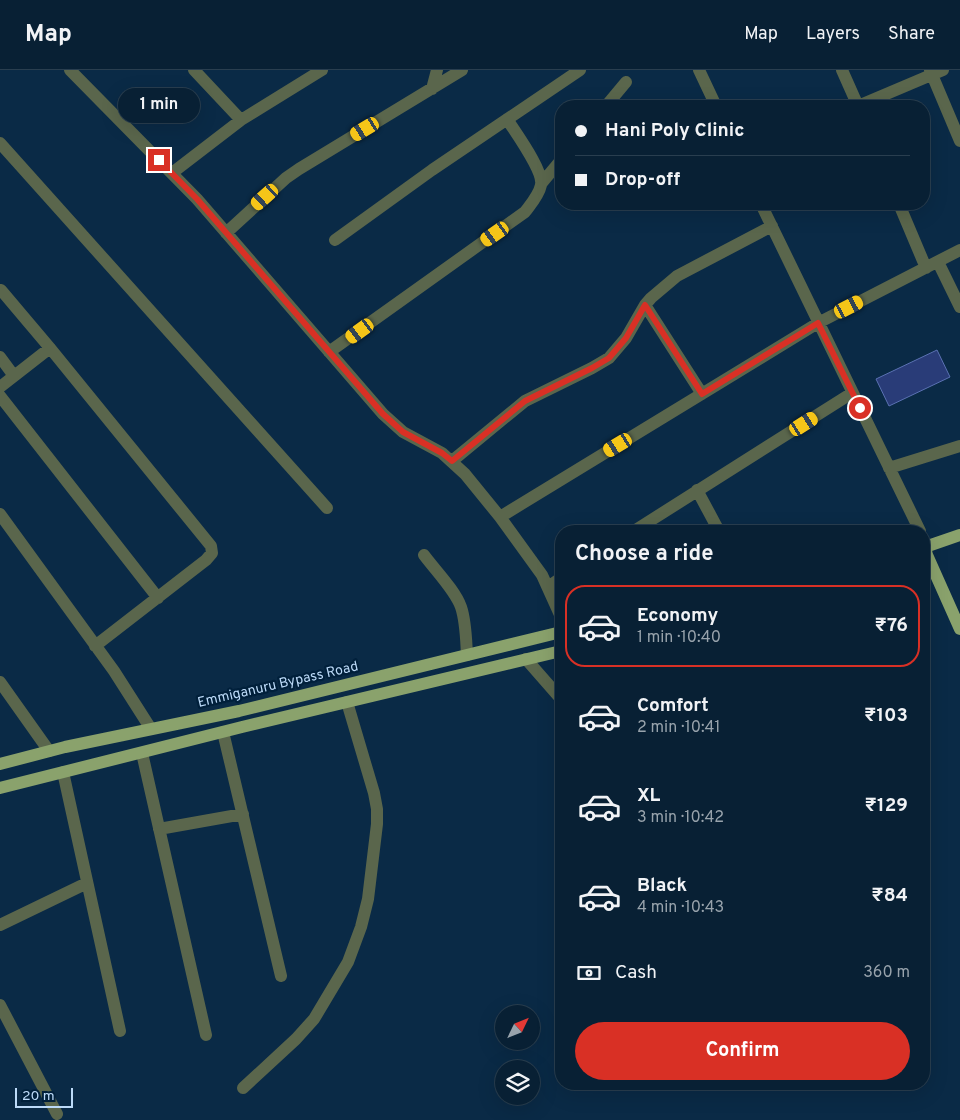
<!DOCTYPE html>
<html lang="en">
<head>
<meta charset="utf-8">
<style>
	:root { --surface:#082034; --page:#11283c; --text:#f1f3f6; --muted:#98a3ac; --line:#293e4f; --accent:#d93025 }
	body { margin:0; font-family:Overpass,sans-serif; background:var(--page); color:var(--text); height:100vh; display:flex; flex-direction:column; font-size:19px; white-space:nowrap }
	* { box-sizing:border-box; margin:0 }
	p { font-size:16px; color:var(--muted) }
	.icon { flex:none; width:28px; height:28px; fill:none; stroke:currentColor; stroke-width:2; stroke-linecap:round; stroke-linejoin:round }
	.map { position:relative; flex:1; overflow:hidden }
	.panel { position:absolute; left:555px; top:455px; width:375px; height:565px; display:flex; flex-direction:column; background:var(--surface); border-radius:20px; box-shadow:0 5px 20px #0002,0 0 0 1px var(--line) }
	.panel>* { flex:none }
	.banner { position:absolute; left:555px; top:30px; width:375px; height:110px; border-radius:20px; box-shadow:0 5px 20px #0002,0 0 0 1px var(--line); display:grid; align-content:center; height:110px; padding:0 20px; background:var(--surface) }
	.needle { width:32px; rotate:47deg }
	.controls { position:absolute; left:495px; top:935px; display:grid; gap:10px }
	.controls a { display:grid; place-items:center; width:45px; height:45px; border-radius:50%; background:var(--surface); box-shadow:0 5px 20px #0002,0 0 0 1px var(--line); font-size:25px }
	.scale { position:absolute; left:15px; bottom:12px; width:58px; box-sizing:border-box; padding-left:5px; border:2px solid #bcdaf8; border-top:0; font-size:14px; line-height:18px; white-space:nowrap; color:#bcdaf8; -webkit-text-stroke:4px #01203b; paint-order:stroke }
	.end { position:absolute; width:22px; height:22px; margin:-11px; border:6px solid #d93025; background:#fff; box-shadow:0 0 0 2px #fff }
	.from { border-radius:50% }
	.bubble { position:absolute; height:35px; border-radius:18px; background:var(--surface); box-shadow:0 5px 20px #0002,0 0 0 1px var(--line); font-size:16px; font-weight:700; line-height:35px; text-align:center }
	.car { position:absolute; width:15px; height:30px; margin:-15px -8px; border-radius:6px; box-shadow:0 0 4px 1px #0007; background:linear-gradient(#f5c518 24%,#345 0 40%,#f5c518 0 76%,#345 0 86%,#f5c518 0) }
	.banner b { display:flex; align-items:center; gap:18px; height:48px; font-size:19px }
	.banner b+b { border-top:1px solid var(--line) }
	.banner i { width:12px; height:12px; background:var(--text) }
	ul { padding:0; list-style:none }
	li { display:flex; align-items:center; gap:15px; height:82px; margin:0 10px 8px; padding:0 10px; border:2px solid transparent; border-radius:20px }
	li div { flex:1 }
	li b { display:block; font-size:19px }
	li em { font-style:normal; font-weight:700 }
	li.active { border-color:var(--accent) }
	li>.icon { width:45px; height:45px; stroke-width:1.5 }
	h2 { padding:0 20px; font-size:22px; line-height:60px }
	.pay { display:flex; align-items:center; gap:12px; height:55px; padding:0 20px; font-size:19px }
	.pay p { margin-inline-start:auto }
	.primary-button { display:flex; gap:10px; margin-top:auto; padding:10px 20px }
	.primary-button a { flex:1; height:58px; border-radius:30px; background:var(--accent); color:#fff; font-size:20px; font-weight:700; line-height:58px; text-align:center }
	header { display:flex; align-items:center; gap:30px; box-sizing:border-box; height:70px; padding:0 25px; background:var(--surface); border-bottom:1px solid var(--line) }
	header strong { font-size:24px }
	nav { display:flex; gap:28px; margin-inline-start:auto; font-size:18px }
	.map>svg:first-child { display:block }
	.building { fill:#293c78; stroke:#5a71b2 }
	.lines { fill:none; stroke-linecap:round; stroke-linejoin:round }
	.minor { stroke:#5a664c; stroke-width:12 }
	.major { stroke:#8aa26c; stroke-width:12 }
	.route { stroke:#d93025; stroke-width:6 }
	.labels { text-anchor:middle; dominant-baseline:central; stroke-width:4.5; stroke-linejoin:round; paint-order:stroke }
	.street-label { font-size:14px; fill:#bcdaf8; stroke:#01203b }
</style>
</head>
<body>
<header>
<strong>Map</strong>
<nav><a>Map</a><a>Layers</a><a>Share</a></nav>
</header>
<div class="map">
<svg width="960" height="1050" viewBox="0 0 960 1050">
	<rect width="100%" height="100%" fill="#0a2a46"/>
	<path class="building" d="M937 280 950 307 889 336 876 309Z"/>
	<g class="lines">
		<path class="minor" d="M70 0 197 129 383 344 403 362 442 383 465 404 500 447 542 505 561 547
			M194 0 241 50 322 0
			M699 0 716 36
			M842 0 858 36
			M930 0 960 71
			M432 19 437 0
			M606 36 626 12
			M858 36 943 0
			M0 73 327 438
			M172 103 241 50
			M541 114 561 90
			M761 134 920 461
			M899 134 926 198
			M226 163 286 108 299 99 462 0
			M335 170 432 100 580 0
			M938 192 960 237
			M1 220 50 278 211 476 212 483 206 490 95 576
			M645 235 702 324
			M329 282 525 142C531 134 539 125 541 115 544 101 515 62 507 49
			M0 287 14 306
			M0 317 50 278
			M0 326 158 528
			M452 391 525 331 592 298 609 288 626 268 645 235 651 228 677 206 772 156
			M889 398 960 376
			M697 420 719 461
			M0 444 114 601 151 659
			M500 447 818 253 960 180
			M634 461 852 323
			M424 485C435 500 455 520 461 537 466 552 466 569 467 585
			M548 517 561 508
			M526 589 561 629
			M0 612 49 681
			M223 662 281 906
			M142 683 206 965
			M63 702 120 961
			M159 759 243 744
			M0 855 87 813
			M0 935 57 1044
			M243 1018 296 969 314 949 348 892 361 857 368 829 377 754V739L374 723 347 632"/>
		<path class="major" d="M924 473 927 485 960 559
			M925 477 960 465
			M0 694 65 677 239 641 561 562
			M0 718 242 657 561 581"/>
	</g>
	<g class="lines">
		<path class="route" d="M159 90 197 129 383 344 403 362 442 383 452 391 525 331 592 298 609 288 626 268 645 235 702 324 818 253 860 338"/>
	</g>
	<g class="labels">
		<g class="street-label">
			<text transform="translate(278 615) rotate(-13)">Emmiganuru Bypass Road</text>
		</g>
	</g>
</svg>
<div class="controls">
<a><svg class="needle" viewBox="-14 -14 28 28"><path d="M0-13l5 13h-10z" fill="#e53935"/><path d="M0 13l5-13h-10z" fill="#98a3ac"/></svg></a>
<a><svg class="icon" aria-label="layers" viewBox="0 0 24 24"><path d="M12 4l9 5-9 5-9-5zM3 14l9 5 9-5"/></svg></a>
</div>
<div class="scale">20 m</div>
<i class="end from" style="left:860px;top:338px"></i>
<i class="end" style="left:159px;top:90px"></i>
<div class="bubble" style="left:118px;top:18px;width:82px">1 min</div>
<i class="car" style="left:365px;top:59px;rotate:239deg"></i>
<i class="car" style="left:265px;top:127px;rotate:228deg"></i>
<i class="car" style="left:495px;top:164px;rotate:235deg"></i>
<i class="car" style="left:849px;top:237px;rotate:63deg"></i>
<i class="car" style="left:360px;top:261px;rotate:234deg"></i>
<i class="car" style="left:804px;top:354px;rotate:58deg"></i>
<i class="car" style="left:618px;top:375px;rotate:239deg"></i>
<div class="banner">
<b><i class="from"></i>Hani Poly Clinic</b>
<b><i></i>Drop-off</b>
</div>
<section class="panel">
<h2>Choose a ride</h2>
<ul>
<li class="active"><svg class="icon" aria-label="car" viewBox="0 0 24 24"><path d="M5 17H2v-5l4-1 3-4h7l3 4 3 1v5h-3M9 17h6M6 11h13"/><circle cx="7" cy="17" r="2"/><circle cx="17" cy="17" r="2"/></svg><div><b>Economy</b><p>1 min · 10:40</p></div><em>₹76</em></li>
<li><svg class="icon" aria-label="car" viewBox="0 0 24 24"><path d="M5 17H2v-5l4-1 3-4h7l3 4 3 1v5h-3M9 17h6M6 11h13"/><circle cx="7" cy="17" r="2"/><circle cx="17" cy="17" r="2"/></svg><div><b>Comfort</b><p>2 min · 10:41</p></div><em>₹103</em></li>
<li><svg class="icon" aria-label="car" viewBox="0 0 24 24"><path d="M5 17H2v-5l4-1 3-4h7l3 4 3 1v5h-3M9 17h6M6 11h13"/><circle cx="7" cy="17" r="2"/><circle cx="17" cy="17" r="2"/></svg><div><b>XL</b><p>3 min · 10:42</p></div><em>₹129</em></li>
<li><svg class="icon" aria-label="car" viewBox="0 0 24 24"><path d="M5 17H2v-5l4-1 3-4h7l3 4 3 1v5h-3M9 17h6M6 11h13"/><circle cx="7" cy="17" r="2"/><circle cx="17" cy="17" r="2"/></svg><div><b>Black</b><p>4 min · 10:43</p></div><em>₹84</em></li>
</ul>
<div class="pay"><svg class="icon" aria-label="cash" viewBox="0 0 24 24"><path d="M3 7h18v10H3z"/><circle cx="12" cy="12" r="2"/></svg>Cash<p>360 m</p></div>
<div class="primary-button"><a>Confirm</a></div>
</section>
</div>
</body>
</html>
